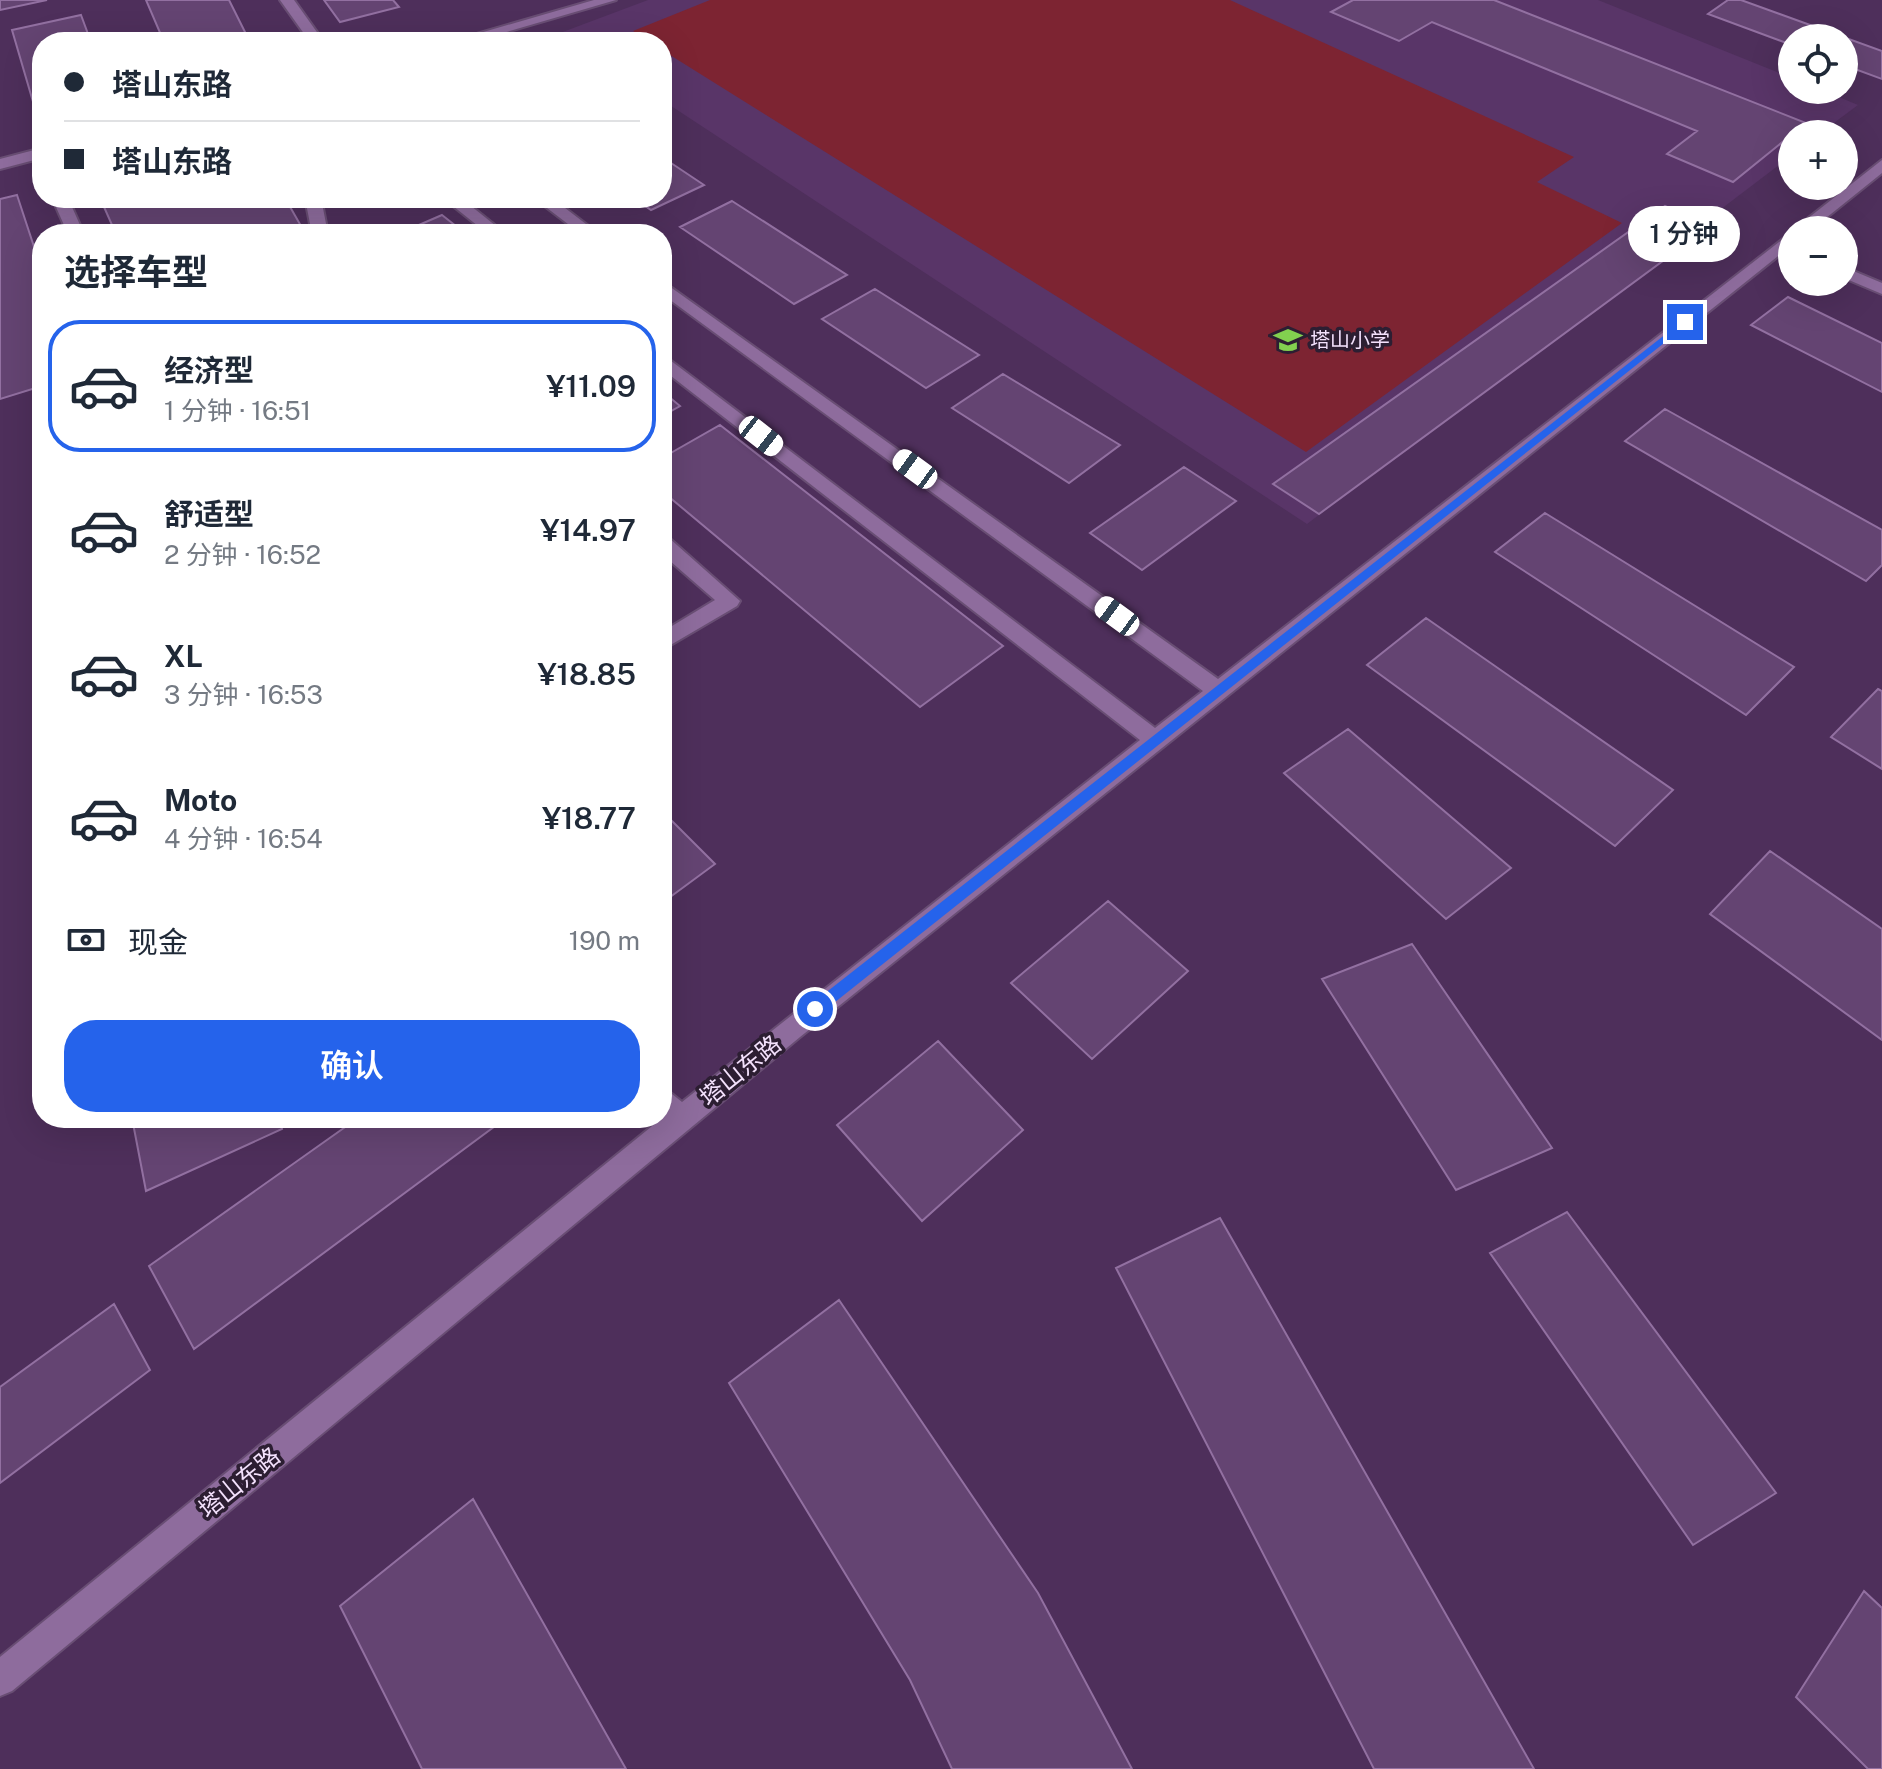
<!DOCTYPE html>
<html lang="zh">
<head>
<meta charset="utf-8">
<style>
	:root { --surface:#fff; --page:#f2f2f3; --text:#1f2937; --muted:#747a83; --line:#e0e1e3; --accent:#2563eb }
	body { margin:0; font-family:"Public Sans","Noto Sans SC",sans-serif; background:var(--page); color:var(--text); height:100vh; display:flex; flex-direction:column; font-size:30px; white-space:nowrap }
	* { box-sizing:border-box; margin:0 }
	p { font-size:26px; color:var(--muted) }
	.icon { flex:none; width:44px; height:44px; fill:none; stroke:currentColor; stroke-width:2; stroke-linecap:round; stroke-linejoin:round }
	.map { position:relative; flex:1; overflow:hidden }
	.sheet { position:absolute; left:32px; top:224px; width:640px; height:904px; display:flex; flex-direction:column; background:var(--surface); border-radius:32px; box-shadow:0 8px 32px #0002 }
	.sheet>* { flex:none }
	.guide { position:absolute; left:32px; top:32px; width:640px; height:176px; border-radius:32px; box-shadow:0 8px 32px #0002; display:grid; align-content:center; height:176px; padding:0 32px; background:var(--surface) }
	.buttons { position:absolute; left:1778px; top:24px; display:grid; gap:16px }
	.buttons a { display:grid; place-items:center; width:80px; height:80px; border-radius:50%; background:var(--surface); box-shadow:0 8px 32px #0002; font-size:40px }
	.end { position:absolute; width:36px; height:36px; margin:-18px; border:10px solid #2563eb; background:#fff; box-shadow:0 0 0 4px #fff }
	.from { border-radius:50% }
	.bubble { position:absolute; height:56px; border-radius:28px; background:var(--surface); box-shadow:0 8px 32px #0002; font-size:26px; font-weight:600; line-height:56px; text-align:center }
	.car { position:absolute; width:24px; height:48px; margin:-24px -12px; border-radius:10px; box-shadow:0 0 6px 2px #0007; background:linear-gradient(#fff 24%,#345 0 40%,#fff 0 76%,#345 0 86%,#fff 0) }
	.guide b { display:flex; align-items:center; gap:28px; height:76px; font-size:30px }
	.guide b+b { border-top:2px solid var(--line) }
	.guide i { width:20px; height:20px; background:var(--text) }
	ul { padding:0; list-style:none }
	li { display:flex; align-items:center; gap:24px; height:132px; margin:0 16px 12px; padding:0 16px; border:4px solid transparent; border-radius:32px }
	li div { flex:1 }
	li b { display:block; font-size:30px }
	li em { font-style:normal; font-weight:600 }
	li.selected { border-color:var(--accent) }
	li>.icon { width:72px; height:72px; stroke-width:1.5 }
	h2 { padding:0 32px; font-size:36px; line-height:96px }
	.pay { display:flex; align-items:center; gap:20px; height:88px; padding:0 32px; font-size:30px }
	.pay p { margin-inline-start:auto }
	.cta { display:flex; gap:16px; margin-top:auto; padding:16px 32px }
	.cta a { flex:1; height:92px; border-radius:32px; background:var(--accent); color:#fff; font-size:32px; font-weight:600; line-height:92px; text-align:center }
	.map>svg:first-child { display:block }
	.built { fill:#593568 }
	.green { fill:#7d2432 }
	.building { fill:#644472; stroke:#9270a1; stroke-width:2 }
	.lines { fill:none; stroke-linecap:round; stroke-linejoin:round }
	.minor-casing { stroke:#694e74; stroke-width:4 }
	.minor { fill:#8e6c9d; fill-rule:evenodd }
	.route { fill:#2563eb }
	.labels { text-anchor:middle; dominant-baseline:central; stroke-width:7; stroke-linejoin:round; paint-order:stroke }
	.far-poi-label { font-size:20px; fill:#f3e1fc; stroke:#2c1e32; text-anchor:start }
	.street-label { font-size:24px; fill:#f3e1fc; stroke:#2c1e32 }
</style>
</head>
<body>
<div class="map">
<svg width="1882" height="1769" viewBox="0 0 1882 1769">
	<rect width="100%" height="100%" fill="#4e2f5b"/>
	<path class="built" d="M648 0H1598L1792 78V90H1822L1858 105 1819 134H1792V155L1307 524 662 100V42H573L560 33Z"/>
	<path class="green" d="M710 0H1230L1574 157 1537 182 1622 223 1306 452 662 50V42H650L633 31Z"/>
	<path class="building" d="M0 0H47L0 10Z
		M146 0H229L250 42H164Z
		M324 0H393L399 7 340 22Z
		M1353 0H1494L1806 123 1733 182 1667 154 1697 131 1432 22 1399 41 1331 12Z
		M1728 0H1741L1882 51V79L1844 65V38H1792V45L1708 14Z
		M81 15 91 42H42V110L36 112 12 30Z
		M662 157 704 185 651 210 634 198H662Z
		M17 195 42 271V386L0 399V199Z
		M100 198H285L305 233 116 234Z
		M732 201 847 275 794 304 680 227Z
		M1665 206 1709 227 1319 514 1273 484Z
		M442 215 466 234H398Z
		M875 289 979 355 926 388 822 319Z
		M1788 297 1882 343V392L1751 325Z
		M1003 374 1120 445 1069 483 952 408Z
		M662 391 680 406 662 416Z
		M1665 409 1882 530V565L1866 581 1625 441Z
		M720 425 1003 646 920 707 662 491V458Z
		M1184 467 1236 501 1142 570 1090 533Z
		M1545 513 1794 667 1746 715 1495 552Z
		M1426 618 1673 790 1615 846 1367 665Z
		M1878 689 1882 691V769L1831 737Z
		M1348 729 1511 868 1446 919 1284 773Z
		M662 811 715 864 662 903Z
		M1770 851 1882 929V1040L1710 914Z
		M1108 901 1188 971 1092 1059 1011 983Z
		M1412 944 1552 1148 1456 1190 1322 979Z
		M938 1041 1023 1130 922 1221 837 1125Z
		M132 1118H279L282 1129 146 1191Z
		M358 1118H506L194 1349 149 1266Z
		M1567 1212 1776 1493 1693 1545 1490 1253Z
		M1220 1218 1534 1769H1374L1116 1268Z
		M839 1300 1038 1593 1132 1769H952L910 1680 729 1383Z
		M114 1304 150 1370 0 1483V1387Z
		M473 1499 626 1769H422L340 1606Z
		M1864 1591 1882 1608V1769H1868L1796 1697Z"/>
	<g class="lines">
		<defs>
			<path id="minor" d="M280 0H294L324 42H310Z
				M594 0H616L472 42H449Z
				M42 148V158L0 169V159Z
				M1882 160V173L1811 230H1793Z
				M52 198H68L84 234H68Z
				M305 198H321L328 234H312Z
				M443 198H461L506 234H488Z
				M534 198H552L599 234H581Z
				M1792 232V245L800 1037 12 1691 0 1696V1657L662 1118V1086L682 1102 1140 740 662 369V354L1155 728 1203 691 662 294V281L1218 679Z
				M1844 267 1882 283V294L1844 278Z
				M662 536 669 538 740 601 737 606 662 650V632L715 600 662 554Z"/>
		</defs>
		<use href="#minor" class="minor-casing"/>
		<use href="#minor" class="minor"/>
	</g>
	<path class="route" d="M1685 319 1688 324 820 1014H810V1005Z"/>
	<defs>
		<symbol id="school-bare" viewBox="-9 -9 18 18"><path d="M0-5L7-2L0 1L-7-2ZM-4 1L0 2.5L4 1V4Q0 6-4 4Z" fill="#82d04f" stroke="#2c1e32" stroke-width="2.5" paint-order="stroke"/></symbol>
	</defs>
	<g fill-rule="evenodd">
		<use href="#school-bare" x="1268" y="320" width="40" height="40"/>
	</g>
	<g class="labels">
		<g class="far-poi-label">
			<text x="1310" y="340">塔山小学</text>
		</g>
		<g class="street-label">
			<text transform="translate(740 1070) rotate(-39)">塔山东路</text>
			<text transform="translate(239 1482) rotate(-39)">塔山东路</text>
		</g>
	</g>
</svg>
<div class="buttons">
<a><svg class="icon" aria-label="locate" viewBox="0 0 24 24"><circle cx="12" cy="12" r="6"/><path d="M12 2v4M12 18v4M2 12h4M18 12h4"/></svg></a>
<a>+</a>
<a>−</a>
</div>
<i class="end from" style="left:815px;top:1009px"></i>
<i class="end" style="left:1685px;top:322px"></i>
<div class="bubble" style="left:1628px;top:206px;width:112px">1 分钟</div>
<i class="car" style="left:761px;top:436px;rotate:128deg"></i>
<i class="car" style="left:915px;top:469px;rotate:306deg"></i>
<i class="car" style="left:1117px;top:616px;rotate:306deg"></i>
<div class="guide">
<b><i class="from"></i>塔山东路</b>
<b><i></i>塔山东路</b>
</div>
<section class="sheet">
<h2>选择车型</h2>
<ul>
<li class="selected"><svg class="icon" aria-label="car" viewBox="0 0 24 24"><path d="M5 17H2v-5l4-1 3-4h7l3 4 3 1v5h-3M9 17h6M6 11h13"/><circle cx="7" cy="17" r="2"/><circle cx="17" cy="17" r="2"/></svg><div><b>经济型</b><p>1 分钟 · 16:51</p></div><em>¥11.09</em></li>
<li><svg class="icon" aria-label="car" viewBox="0 0 24 24"><path d="M5 17H2v-5l4-1 3-4h7l3 4 3 1v5h-3M9 17h6M6 11h13"/><circle cx="7" cy="17" r="2"/><circle cx="17" cy="17" r="2"/></svg><div><b>舒适型</b><p>2 分钟 · 16:52</p></div><em>¥14.97</em></li>
<li><svg class="icon" aria-label="car" viewBox="0 0 24 24"><path d="M5 17H2v-5l4-1 3-4h7l3 4 3 1v5h-3M9 17h6M6 11h13"/><circle cx="7" cy="17" r="2"/><circle cx="17" cy="17" r="2"/></svg><div><b>XL</b><p>3 分钟 · 16:53</p></div><em>¥18.85</em></li>
<li><svg class="icon" aria-label="car" viewBox="0 0 24 24"><path d="M5 17H2v-5l4-1 3-4h7l3 4 3 1v5h-3M9 17h6M6 11h13"/><circle cx="7" cy="17" r="2"/><circle cx="17" cy="17" r="2"/></svg><div><b>Moto</b><p>4 分钟 · 16:54</p></div><em>¥18.77</em></li>
</ul>
<div class="pay"><svg class="icon" aria-label="cash" viewBox="0 0 24 24"><path d="M3 7h18v10H3z"/><circle cx="12" cy="12" r="2"/></svg>现金<p>190 m</p></div>
<div class="cta"><a>确认</a></div>
</section>
</div>
</body>
</html>
